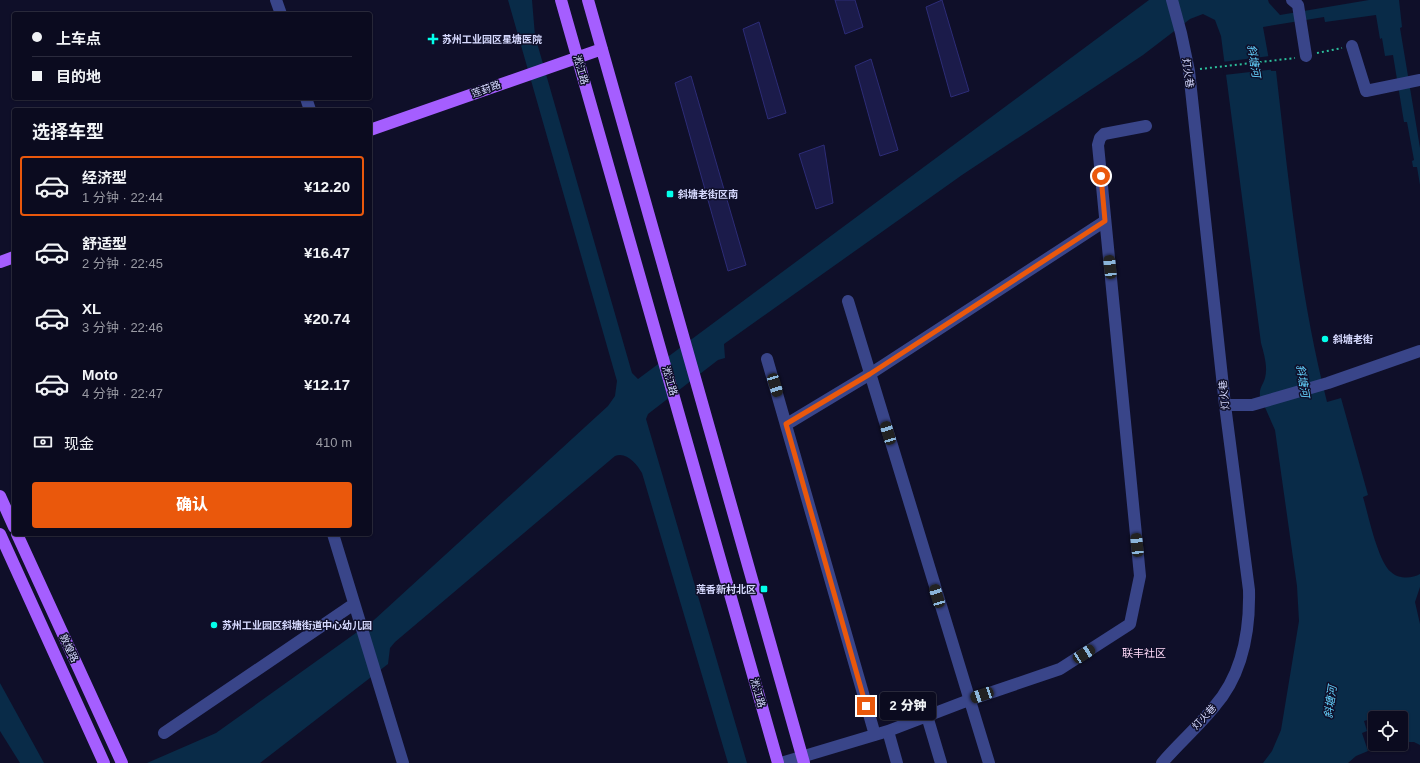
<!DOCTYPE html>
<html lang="zh">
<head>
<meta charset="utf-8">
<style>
	:root { --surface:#0b0b1f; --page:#19192c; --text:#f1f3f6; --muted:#9a9ba4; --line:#2b2b3d; --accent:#ea580c }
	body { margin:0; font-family:Arial,"Noto Sans SC",sans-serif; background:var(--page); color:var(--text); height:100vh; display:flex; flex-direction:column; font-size:15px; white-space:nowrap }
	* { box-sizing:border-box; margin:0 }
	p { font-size:13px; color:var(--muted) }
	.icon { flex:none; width:22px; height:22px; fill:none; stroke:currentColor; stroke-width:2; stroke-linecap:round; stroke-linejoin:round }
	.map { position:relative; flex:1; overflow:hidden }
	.details { position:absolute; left:12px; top:108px; width:360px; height:428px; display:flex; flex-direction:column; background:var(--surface); border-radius:4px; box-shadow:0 1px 3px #0004,0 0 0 1px var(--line) }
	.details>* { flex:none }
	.guide { position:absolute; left:12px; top:12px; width:360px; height:88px; border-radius:4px; box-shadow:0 1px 3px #0004,0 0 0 1px var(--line); display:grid; align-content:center; height:88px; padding:0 20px; background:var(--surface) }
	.fabs { position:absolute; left:1368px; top:711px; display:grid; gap:8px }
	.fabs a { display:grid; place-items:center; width:40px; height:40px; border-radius:4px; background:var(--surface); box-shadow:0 1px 3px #0004,0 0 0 1px var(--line); font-size:20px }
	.end { position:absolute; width:18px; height:18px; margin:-9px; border:5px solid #ea580c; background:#fff; box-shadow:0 0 0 2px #fff }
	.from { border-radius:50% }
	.bubble { position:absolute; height:28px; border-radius:4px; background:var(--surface); box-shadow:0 1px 3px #0004,0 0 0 1px var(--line); font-size:13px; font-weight:800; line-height:28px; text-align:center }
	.car { position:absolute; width:12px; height:24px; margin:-12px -6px; border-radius:5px; box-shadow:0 0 3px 1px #0007; background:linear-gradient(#222 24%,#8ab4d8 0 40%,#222 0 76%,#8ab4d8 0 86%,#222 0) }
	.guide b { display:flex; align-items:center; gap:14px; height:38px; font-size:15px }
	.guide b+b { border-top:1px solid var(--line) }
	.guide i { width:10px; height:10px; background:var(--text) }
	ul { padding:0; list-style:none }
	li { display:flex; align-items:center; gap:12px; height:60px; margin:0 8px 6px; padding:0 12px; border:2px solid transparent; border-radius:4px }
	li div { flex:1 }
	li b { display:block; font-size:15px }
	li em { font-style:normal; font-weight:800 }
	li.active { border-color:var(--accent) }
	li>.icon { width:36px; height:36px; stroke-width:1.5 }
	h2 { padding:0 20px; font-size:18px; line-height:48px }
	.pay { display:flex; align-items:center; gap:10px; height:44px; padding:0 20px; font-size:15px }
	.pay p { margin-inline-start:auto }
	.cta { display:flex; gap:8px; margin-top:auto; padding:8px 20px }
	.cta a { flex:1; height:46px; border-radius:4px; background:var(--accent); color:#fff; font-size:16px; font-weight:800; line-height:46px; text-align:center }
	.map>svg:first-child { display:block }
	.water { fill:#092b48 }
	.pier { fill:#0f0f29 }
	.building { fill:#1b1b4a; stroke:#2d2c77 }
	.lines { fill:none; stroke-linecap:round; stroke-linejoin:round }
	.path { stroke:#2cbe9a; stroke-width:2; stroke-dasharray:2 3; stroke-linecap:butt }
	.minor { stroke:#394589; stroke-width:12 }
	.major { stroke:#a55eff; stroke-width:12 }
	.route { stroke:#ea580c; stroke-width:5 }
	.poi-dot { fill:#03ffea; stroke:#0f0f29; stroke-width:1.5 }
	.labels { text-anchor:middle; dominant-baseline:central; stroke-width:3; stroke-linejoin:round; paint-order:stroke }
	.poi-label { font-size:10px; font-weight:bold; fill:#d7daff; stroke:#0f0f29; text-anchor:start }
	.street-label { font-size:10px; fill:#d7daff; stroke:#0f0f29 }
	.water-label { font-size:11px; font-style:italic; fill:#65d4ff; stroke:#0f0f29 }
	.neighbourhood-label { font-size:11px; fill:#ffd9f8; stroke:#0f0f29 }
</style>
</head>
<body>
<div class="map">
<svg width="1420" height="763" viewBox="0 0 1420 763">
	<rect width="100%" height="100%" fill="#0f0f29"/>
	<path class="water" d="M508 0H532L535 36 632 373 638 379 1149 0H1268L1269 3 1280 15 1369 0H1399L1402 27 1400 28 1420 148V185L1417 167H1413L1412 161 1414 160 1407 122H1404L1393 55 1385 56 1382 38 1380 39 1376 15 1325 22 1324 17 1263 27 1271 71H1276C1289 182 1299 293 1327 402L1341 398 1368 495 1363 497C1368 514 1378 562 1391 572 1398 579 1412 579 1420 574V587L1415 602 1420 624V745L1414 742H1402L1401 718H1388L1387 714 1364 721 1367 731 1362 733 1368 751 1356 756 1348 763H1263L1272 751 1281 730 1299 621 1297 586 1275 430 1260 396C1259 388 1263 385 1265 378 1268 367 1264 354 1261 343L1221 36 1215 20 1203 14 1190 19 1143 55 962 175 724 344 725 358 718 360 648 414 646 419 747 763H728L642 473C637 464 626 451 615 456L395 642 390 648 388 664 260 763H147L216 733 374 620 608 406 615 396 617 381Z
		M0 683 44 763H20L0 731Z"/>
	<path class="pier" d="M1270 56 1272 69H1277L1224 75 1222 62Z"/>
	<path class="building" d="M835 0H855L863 27 845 34Z
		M942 0 969 91 951 97 926 7Z
		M759 22 786 113 768 119 743 29Z
		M871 59 898 150 880 156 855 66Z
		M691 76 746 265 728 271 675 83Z
		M824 145 833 203 816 209 799 154Z"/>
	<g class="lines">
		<path class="path" d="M1317 53 1342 48
			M1200 69 1295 58"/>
		<path class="minor" d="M276 0 281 14
			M1292 0 1298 5 1306 56
			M1352 46 1366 91 1420 80
			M306 98 310 110
			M848 301 989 763
			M767 359 875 735
			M1225 405H1252L1328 383 1420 351
			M787 424 870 374 1105 221
			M333 534 403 763
			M927 716 941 763
			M888 731 897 763
			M164 733 354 604
			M781 763 888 731 969 700 1060 669 1130 624 1140 576 1098 145 1100 138 1104 134 1146 126
			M1162 763C1178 744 1198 727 1214 707 1243 674 1250 632 1249 590L1225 405 1189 71 1181 33 1172 0"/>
		<path class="major" d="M561 0 778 763
			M588 0 804 763
			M370 130 602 49
			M0 262 14 257
			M0 496 14 527
			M0 534 104 763
			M17 534 122 763"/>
	</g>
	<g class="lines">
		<path class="route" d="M866 706 786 424 870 374 1105 221 1101 176"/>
	</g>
	<g class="poi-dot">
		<path d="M431 33h4v4h4v4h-4v4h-4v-4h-4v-4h4z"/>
		<rect x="666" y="190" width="8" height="8" rx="2"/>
		<circle cx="1325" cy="339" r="4"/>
		<rect x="760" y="585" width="8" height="8" rx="2"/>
		<circle cx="214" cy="625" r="4"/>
	</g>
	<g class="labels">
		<g class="poi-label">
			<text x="442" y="39">苏州工业园区星塘医院</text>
			<text x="678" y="194">斜塘老街区南</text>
			<text x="1333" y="339">斜塘老街</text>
			<text x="756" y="589" text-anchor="end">莲香新村北区</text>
			<text x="222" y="625">苏州工业园区斜塘街道中心幼儿园</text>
		</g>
		<g class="street-label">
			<text transform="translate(581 70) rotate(74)">淞江路</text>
			<text transform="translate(1188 73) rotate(82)">灯火巷</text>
			<text transform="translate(486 89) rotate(-20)">莲葑路</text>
			<text transform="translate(670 381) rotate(74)">淞江路</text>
			<text transform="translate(1224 395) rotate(-96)">灯火巷</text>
			<text transform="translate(69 648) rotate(65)">敦煌路</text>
			<text transform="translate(758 693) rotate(74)">淞江路</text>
			<text transform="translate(1204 717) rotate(-47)">灯火巷</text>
		</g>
		<g class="water-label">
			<text transform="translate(1254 61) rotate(81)">斜塘河</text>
			<text transform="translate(1303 381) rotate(81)">斜塘河</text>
			<text transform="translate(1330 702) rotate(-82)">斜塘河</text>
		</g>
		<g class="neighbourhood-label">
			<text x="1144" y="653">联丰社区</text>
		</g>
	</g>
</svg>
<div class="fabs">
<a><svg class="icon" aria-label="locate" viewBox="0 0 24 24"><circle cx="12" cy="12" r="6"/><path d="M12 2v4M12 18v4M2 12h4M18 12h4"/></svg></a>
</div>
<i class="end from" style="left:1101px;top:176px"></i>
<i class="end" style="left:866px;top:706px"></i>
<div class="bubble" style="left:880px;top:692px;width:56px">2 分钟</div>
<i class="car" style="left:1110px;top:267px;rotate:354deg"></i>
<i class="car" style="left:775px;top:385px;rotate:163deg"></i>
<i class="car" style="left:888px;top:433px;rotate:343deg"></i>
<i class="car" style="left:1137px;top:545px;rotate:354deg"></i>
<i class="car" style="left:937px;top:596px;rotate:343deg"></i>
<i class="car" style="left:1084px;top:654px;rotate:57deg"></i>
<i class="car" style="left:982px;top:695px;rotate:251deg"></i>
<div class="guide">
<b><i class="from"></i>上车点</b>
<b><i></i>目的地</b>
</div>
<section class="details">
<h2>选择车型</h2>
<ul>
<li class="active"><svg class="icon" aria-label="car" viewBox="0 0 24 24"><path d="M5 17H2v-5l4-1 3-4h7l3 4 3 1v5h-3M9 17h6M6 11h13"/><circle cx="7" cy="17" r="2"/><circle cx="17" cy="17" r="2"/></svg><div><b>经济型</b><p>1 分钟 · 22:44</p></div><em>¥12.20</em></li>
<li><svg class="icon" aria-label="car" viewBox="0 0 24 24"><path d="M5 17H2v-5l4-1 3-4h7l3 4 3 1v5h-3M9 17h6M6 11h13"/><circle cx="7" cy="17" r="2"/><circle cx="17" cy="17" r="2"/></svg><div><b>舒适型</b><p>2 分钟 · 22:45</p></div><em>¥16.47</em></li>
<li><svg class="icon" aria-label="car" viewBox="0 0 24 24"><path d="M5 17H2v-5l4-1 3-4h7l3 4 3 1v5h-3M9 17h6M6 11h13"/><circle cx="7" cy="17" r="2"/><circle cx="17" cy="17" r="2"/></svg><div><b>XL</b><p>3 分钟 · 22:46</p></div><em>¥20.74</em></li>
<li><svg class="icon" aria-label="car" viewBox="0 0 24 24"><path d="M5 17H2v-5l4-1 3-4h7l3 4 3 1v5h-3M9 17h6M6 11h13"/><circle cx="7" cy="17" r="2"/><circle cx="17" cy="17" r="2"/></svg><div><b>Moto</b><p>4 分钟 · 22:47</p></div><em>¥12.17</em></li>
</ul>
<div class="pay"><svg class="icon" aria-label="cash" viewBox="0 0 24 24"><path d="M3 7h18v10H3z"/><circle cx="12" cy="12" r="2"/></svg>现金<p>410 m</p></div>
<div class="cta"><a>确认</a></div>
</section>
</div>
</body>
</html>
